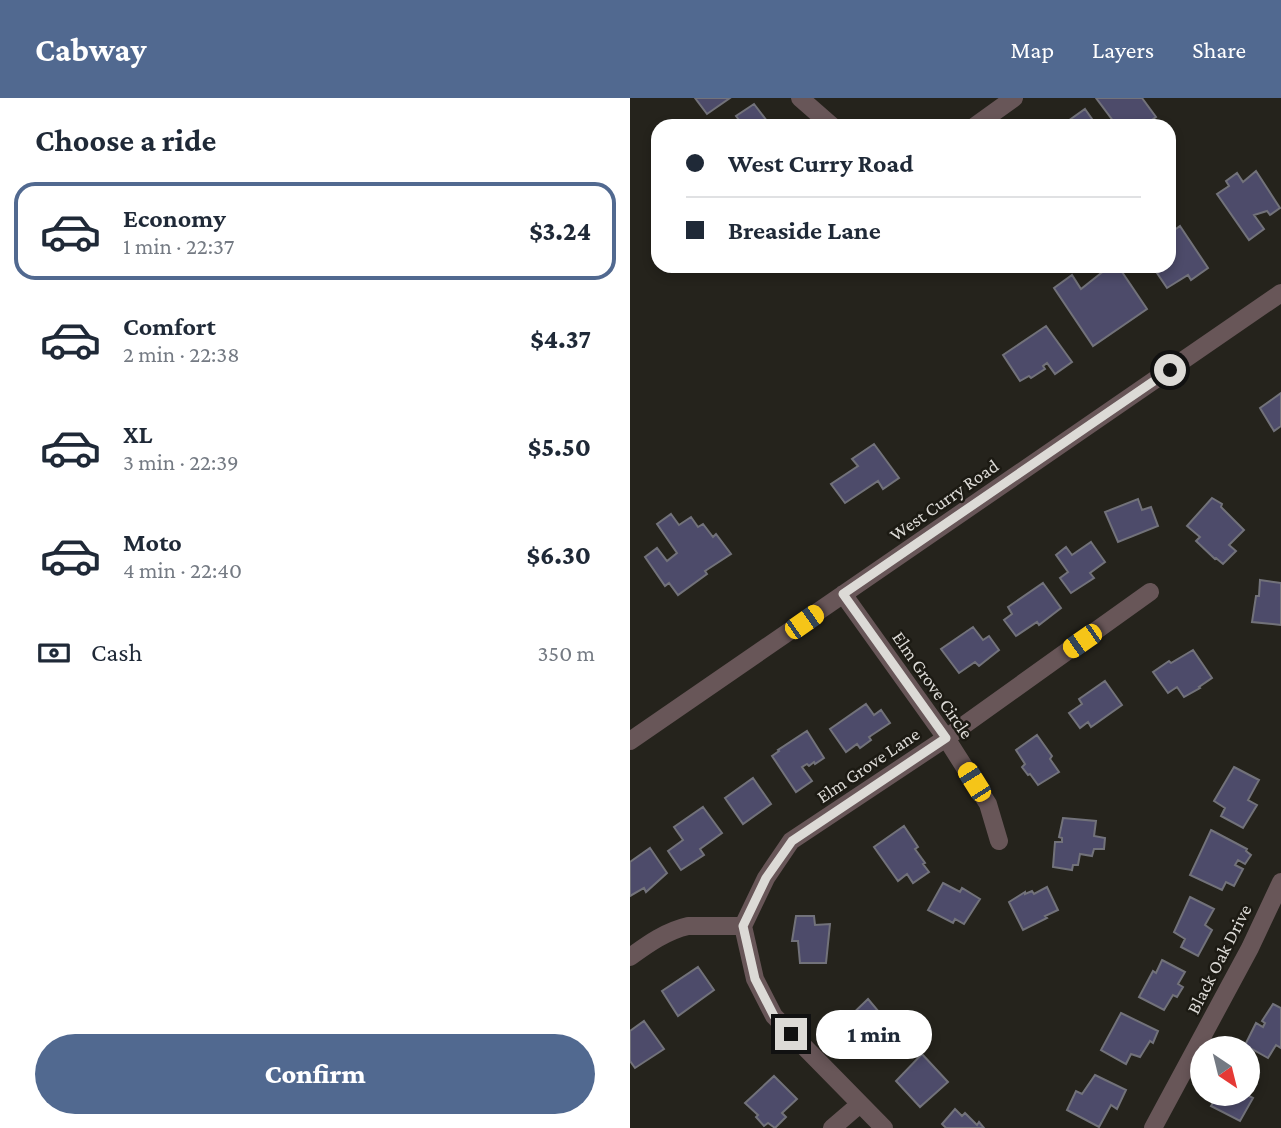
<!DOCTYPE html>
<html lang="en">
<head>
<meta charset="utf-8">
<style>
	:root { --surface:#fff; --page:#f6f6f7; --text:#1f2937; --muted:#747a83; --line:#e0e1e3; --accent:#516990 }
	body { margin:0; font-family:"Crimson Pro",serif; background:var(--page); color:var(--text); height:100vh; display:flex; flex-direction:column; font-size:26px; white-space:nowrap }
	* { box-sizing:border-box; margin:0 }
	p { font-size:23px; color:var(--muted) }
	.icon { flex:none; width:38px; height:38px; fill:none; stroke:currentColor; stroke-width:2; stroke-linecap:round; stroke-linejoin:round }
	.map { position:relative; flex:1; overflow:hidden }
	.panel { display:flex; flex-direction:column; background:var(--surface); width:630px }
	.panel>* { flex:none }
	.hud { position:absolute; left:21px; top:21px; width:525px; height:154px; border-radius:21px; box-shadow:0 4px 10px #0003; display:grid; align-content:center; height:154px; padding:0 35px; background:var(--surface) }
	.needle { width:46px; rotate:145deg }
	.tools { position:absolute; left:560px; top:938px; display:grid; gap:14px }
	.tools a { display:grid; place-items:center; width:70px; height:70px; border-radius:50%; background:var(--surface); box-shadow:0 4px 10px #0003; font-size:35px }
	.end { position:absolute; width:32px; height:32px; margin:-16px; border:9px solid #dcdad6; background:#111; box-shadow:0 0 0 4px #111 }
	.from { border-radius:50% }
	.bubble { position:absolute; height:49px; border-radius:24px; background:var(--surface); box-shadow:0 4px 10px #0003; font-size:23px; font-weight:800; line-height:49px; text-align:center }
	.car { position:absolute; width:21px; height:42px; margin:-21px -10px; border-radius:9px; box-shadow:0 0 5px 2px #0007; background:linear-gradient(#f5c518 24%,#345 0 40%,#f5c518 0 76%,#345 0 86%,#f5c518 0) }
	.hud b { display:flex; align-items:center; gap:24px; height:66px; font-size:26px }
	.hud b+b { border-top:2px solid var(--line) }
	.hud i { width:18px; height:18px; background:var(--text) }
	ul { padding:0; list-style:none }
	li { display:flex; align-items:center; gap:21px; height:98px; margin:0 14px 10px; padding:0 21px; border:4px solid transparent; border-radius:21px }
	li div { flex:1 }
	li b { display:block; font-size:26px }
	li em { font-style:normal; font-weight:800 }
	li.on { border-color:var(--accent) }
	li>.icon { width:63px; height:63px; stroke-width:1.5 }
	h2 { padding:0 35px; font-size:32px; line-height:84px }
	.pay { display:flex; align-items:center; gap:18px; height:77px; padding:0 35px; font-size:26px }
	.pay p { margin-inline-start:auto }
	.action { display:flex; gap:14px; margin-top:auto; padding:14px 35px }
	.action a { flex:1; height:80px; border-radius:42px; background:var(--accent); color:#fff; font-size:28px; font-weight:800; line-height:80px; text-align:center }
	header { display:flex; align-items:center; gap:42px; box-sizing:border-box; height:98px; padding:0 35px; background:var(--accent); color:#fff }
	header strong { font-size:33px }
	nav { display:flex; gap:38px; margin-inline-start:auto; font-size:24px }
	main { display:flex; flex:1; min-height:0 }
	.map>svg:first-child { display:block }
	.building { fill:#4d4b6a; stroke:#72727a; stroke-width:2 }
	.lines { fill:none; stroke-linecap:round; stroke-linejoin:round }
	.minor { stroke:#685658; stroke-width:18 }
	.route { stroke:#dcdad6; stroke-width:9 }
	.labels { text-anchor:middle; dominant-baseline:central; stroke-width:5; stroke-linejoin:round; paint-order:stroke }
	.street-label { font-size:19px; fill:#dcdad6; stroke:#1c1a13 }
</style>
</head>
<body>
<header>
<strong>Cabway</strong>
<nav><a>Map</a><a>Layers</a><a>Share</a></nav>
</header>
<main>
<section class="panel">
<h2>Choose a ride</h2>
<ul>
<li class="on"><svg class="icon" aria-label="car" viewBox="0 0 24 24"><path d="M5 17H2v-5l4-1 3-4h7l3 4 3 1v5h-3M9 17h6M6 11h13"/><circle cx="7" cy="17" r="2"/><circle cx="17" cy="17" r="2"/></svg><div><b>Economy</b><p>1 min · 22:37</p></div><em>$3.24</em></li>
<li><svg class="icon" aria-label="car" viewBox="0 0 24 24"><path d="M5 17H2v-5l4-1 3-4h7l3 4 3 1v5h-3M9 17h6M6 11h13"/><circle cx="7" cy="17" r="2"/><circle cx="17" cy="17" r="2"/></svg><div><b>Comfort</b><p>2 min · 22:38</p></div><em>$4.37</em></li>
<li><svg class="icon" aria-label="car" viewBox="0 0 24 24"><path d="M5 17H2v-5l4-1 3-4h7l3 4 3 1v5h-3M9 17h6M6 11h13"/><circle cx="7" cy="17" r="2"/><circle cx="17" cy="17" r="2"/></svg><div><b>XL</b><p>3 min · 22:39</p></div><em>$5.50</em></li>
<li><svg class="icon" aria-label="car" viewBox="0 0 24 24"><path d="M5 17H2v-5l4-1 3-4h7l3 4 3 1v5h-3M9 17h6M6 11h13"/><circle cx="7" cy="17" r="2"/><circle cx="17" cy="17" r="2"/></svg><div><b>Moto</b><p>4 min · 22:40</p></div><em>$6.30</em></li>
</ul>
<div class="pay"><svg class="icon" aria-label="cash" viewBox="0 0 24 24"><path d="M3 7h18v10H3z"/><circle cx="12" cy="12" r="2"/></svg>Cash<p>350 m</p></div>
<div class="action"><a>Confirm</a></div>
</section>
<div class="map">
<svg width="651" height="1030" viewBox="0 0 651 1030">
	<rect width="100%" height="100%" fill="#25231c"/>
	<path class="building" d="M65 0H100L77 16Z
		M466 0H512L526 19 513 28H487Z
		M124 6 137 23 130 28H100L109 22 106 18Z
		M455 11 467 28H431Z
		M626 73 650 110 640 117 637 113 624 117 634 131 619 142 587 96 599 88 596 83 607 75 613 84Z
		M550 128 578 170 561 182 558 177 537 190 527 175 532 172 529 168H539V136Z
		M480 168H488L517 211 463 248 424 190 442 177 451 191Z
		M416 228 442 264 425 276 417 265 413 268 415 271 401 280 399 278 390 283 373 257Z
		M651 295V328L644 333 630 310Z
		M244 346 269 380 253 391 248 383 215 405 201 386 228 368 222 361Z
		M582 400 592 406 591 409 614 432 599 447 606 453 593 466 586 460 585 461 566 443 570 439 557 428Z
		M508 401 512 412 521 409 528 428 488 444 475 414Z
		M41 416 49 427 61 419 68 429 73 426 83 439 86 436 101 456 75 473 77 476 48 497 39 485 35 488 15 459 27 450 37 463 47 455 27 426Z
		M461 444 475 464 460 475 464 480 441 495 430 480 438 474 426 457 436 449 442 457Z
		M630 482 651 485V527L622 524 626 498H629Z
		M413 485 431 510 409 527 407 524 386 538 374 522 382 516 378 509Z
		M343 529 353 542 359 538 369 552 349 568 345 564 329 575 311 551Z
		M563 552 582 580 569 589 570 590 554 599 547 589 538 595 523 574 539 563 541 565Z
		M475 583 492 607 461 629 458 624 450 630 439 615 452 606 449 601Z
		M236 606 244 617 251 612 260 625 239 639 241 642 230 650 227 646 216 654 200 631Z
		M177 633 194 660 185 666 184 664 179 668 177 666 172 669 182 683 166 694 142 658 149 653 148 652Z
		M407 637 422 658 420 661 429 674 408 687 400 676 398 677 392 669 395 666 386 652Z
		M604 669 629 682 618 702 627 707 613 730 591 718 595 710 584 703Z
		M123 680 141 706 113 726 95 700Z
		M73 709 92 735 70 751 74 757 51 772 38 753 53 742 44 729Z
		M433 720 466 723 464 738 475 740 474 751H464L462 758 450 756 448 767H443L442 772 423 769 425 744H432V740L429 739Z
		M274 728 288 749 285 751 295 765 293 766 299 774 283 785 277 776 268 783 244 749Z
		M581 732 617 751 616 753 621 757 615 766 608 762 605 767 613 771 604 788 596 784 592 792 560 777Z
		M20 750 37 775 16 794 14 790 0 798V764Z
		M313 785 330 794 332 790 350 801 334 826 325 821 323 825 298 812Z
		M417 789 428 812 415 818 417 820 393 832 379 804 395 794V796L402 793 404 796Z
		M560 799 584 811 575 827 582 832 568 858 551 849 555 841 544 834Z
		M166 818H184L185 827 200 826 196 865H170L168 843H162Z
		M532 862 555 874 548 886 553 889 547 899 543 897 534 912 509 899 523 873 526 875Z
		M68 869 84 892 48 918 32 893Z
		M238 901 265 933 257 940 264 948 252 959 245 952 241 955 229 943 228 944 218 935 220 933 213 925Z
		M643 906 651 910V950L646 947 638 960 615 947 626 925 633 929 635 925 632 923Z
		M491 915 528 933 523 945 520 943 510 959 501 956 496 966 471 952Z
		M14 923 34 951 5 970 0 963V933Z
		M292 956 318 984 290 1009 266 983Z
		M618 970 629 975 617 997 623 1000 610 1023 581 1008 587 998 590 999 592 996H618Z
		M465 977 496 992 487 1011 481 1007 469 1029 437 1012 446 993 452 996Z
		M144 978 167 1001 152 1015 156 1019 145 1030 138 1025 134 1028 126 1019 128 1017 115 1005Z
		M325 1011 332 1018 335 1015 347 1027 349 1024 354 1030H316L312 1026Z"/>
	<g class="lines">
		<path class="minor" d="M170 0 202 28
			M345 28 384 0
			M213 496 316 640 358 706 369 743
			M0 643 651 195
			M113 828 136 780 161 743 316 640 520 494
			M113 828 125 881 144 918 254 1030
			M0 859C18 846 36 833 58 828H113
			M202 1030 230 1006
			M523 1030 620 850 651 784"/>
	</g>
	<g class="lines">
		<path class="route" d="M161 936 144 918 125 881 113 828 136 780 162 743 316 640 213 496 540 272"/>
	</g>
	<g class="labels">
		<g class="street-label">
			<text transform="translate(314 402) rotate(-35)">West Curry Road</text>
			<text transform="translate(303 587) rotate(55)">Elm Grove Circle</text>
			<text transform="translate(238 667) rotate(-34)">Elm Grove Lane</text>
			<text transform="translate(589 861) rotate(-63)">Black Oak Drive</text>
		</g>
	</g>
</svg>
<div class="tools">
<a><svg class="needle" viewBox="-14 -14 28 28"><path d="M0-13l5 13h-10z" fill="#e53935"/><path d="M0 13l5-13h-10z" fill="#747a83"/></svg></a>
</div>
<i class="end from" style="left:540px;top:272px"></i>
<i class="end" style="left:161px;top:936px"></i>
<div class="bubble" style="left:186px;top:912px;width:116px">1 min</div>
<i class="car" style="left:174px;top:524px;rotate:55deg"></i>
<i class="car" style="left:452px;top:543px;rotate:235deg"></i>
<i class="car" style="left:344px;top:684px;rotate:328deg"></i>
<div class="hud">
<b><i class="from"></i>West Curry Road</b>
<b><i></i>Breaside Lane</b>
</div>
</div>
</main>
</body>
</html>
